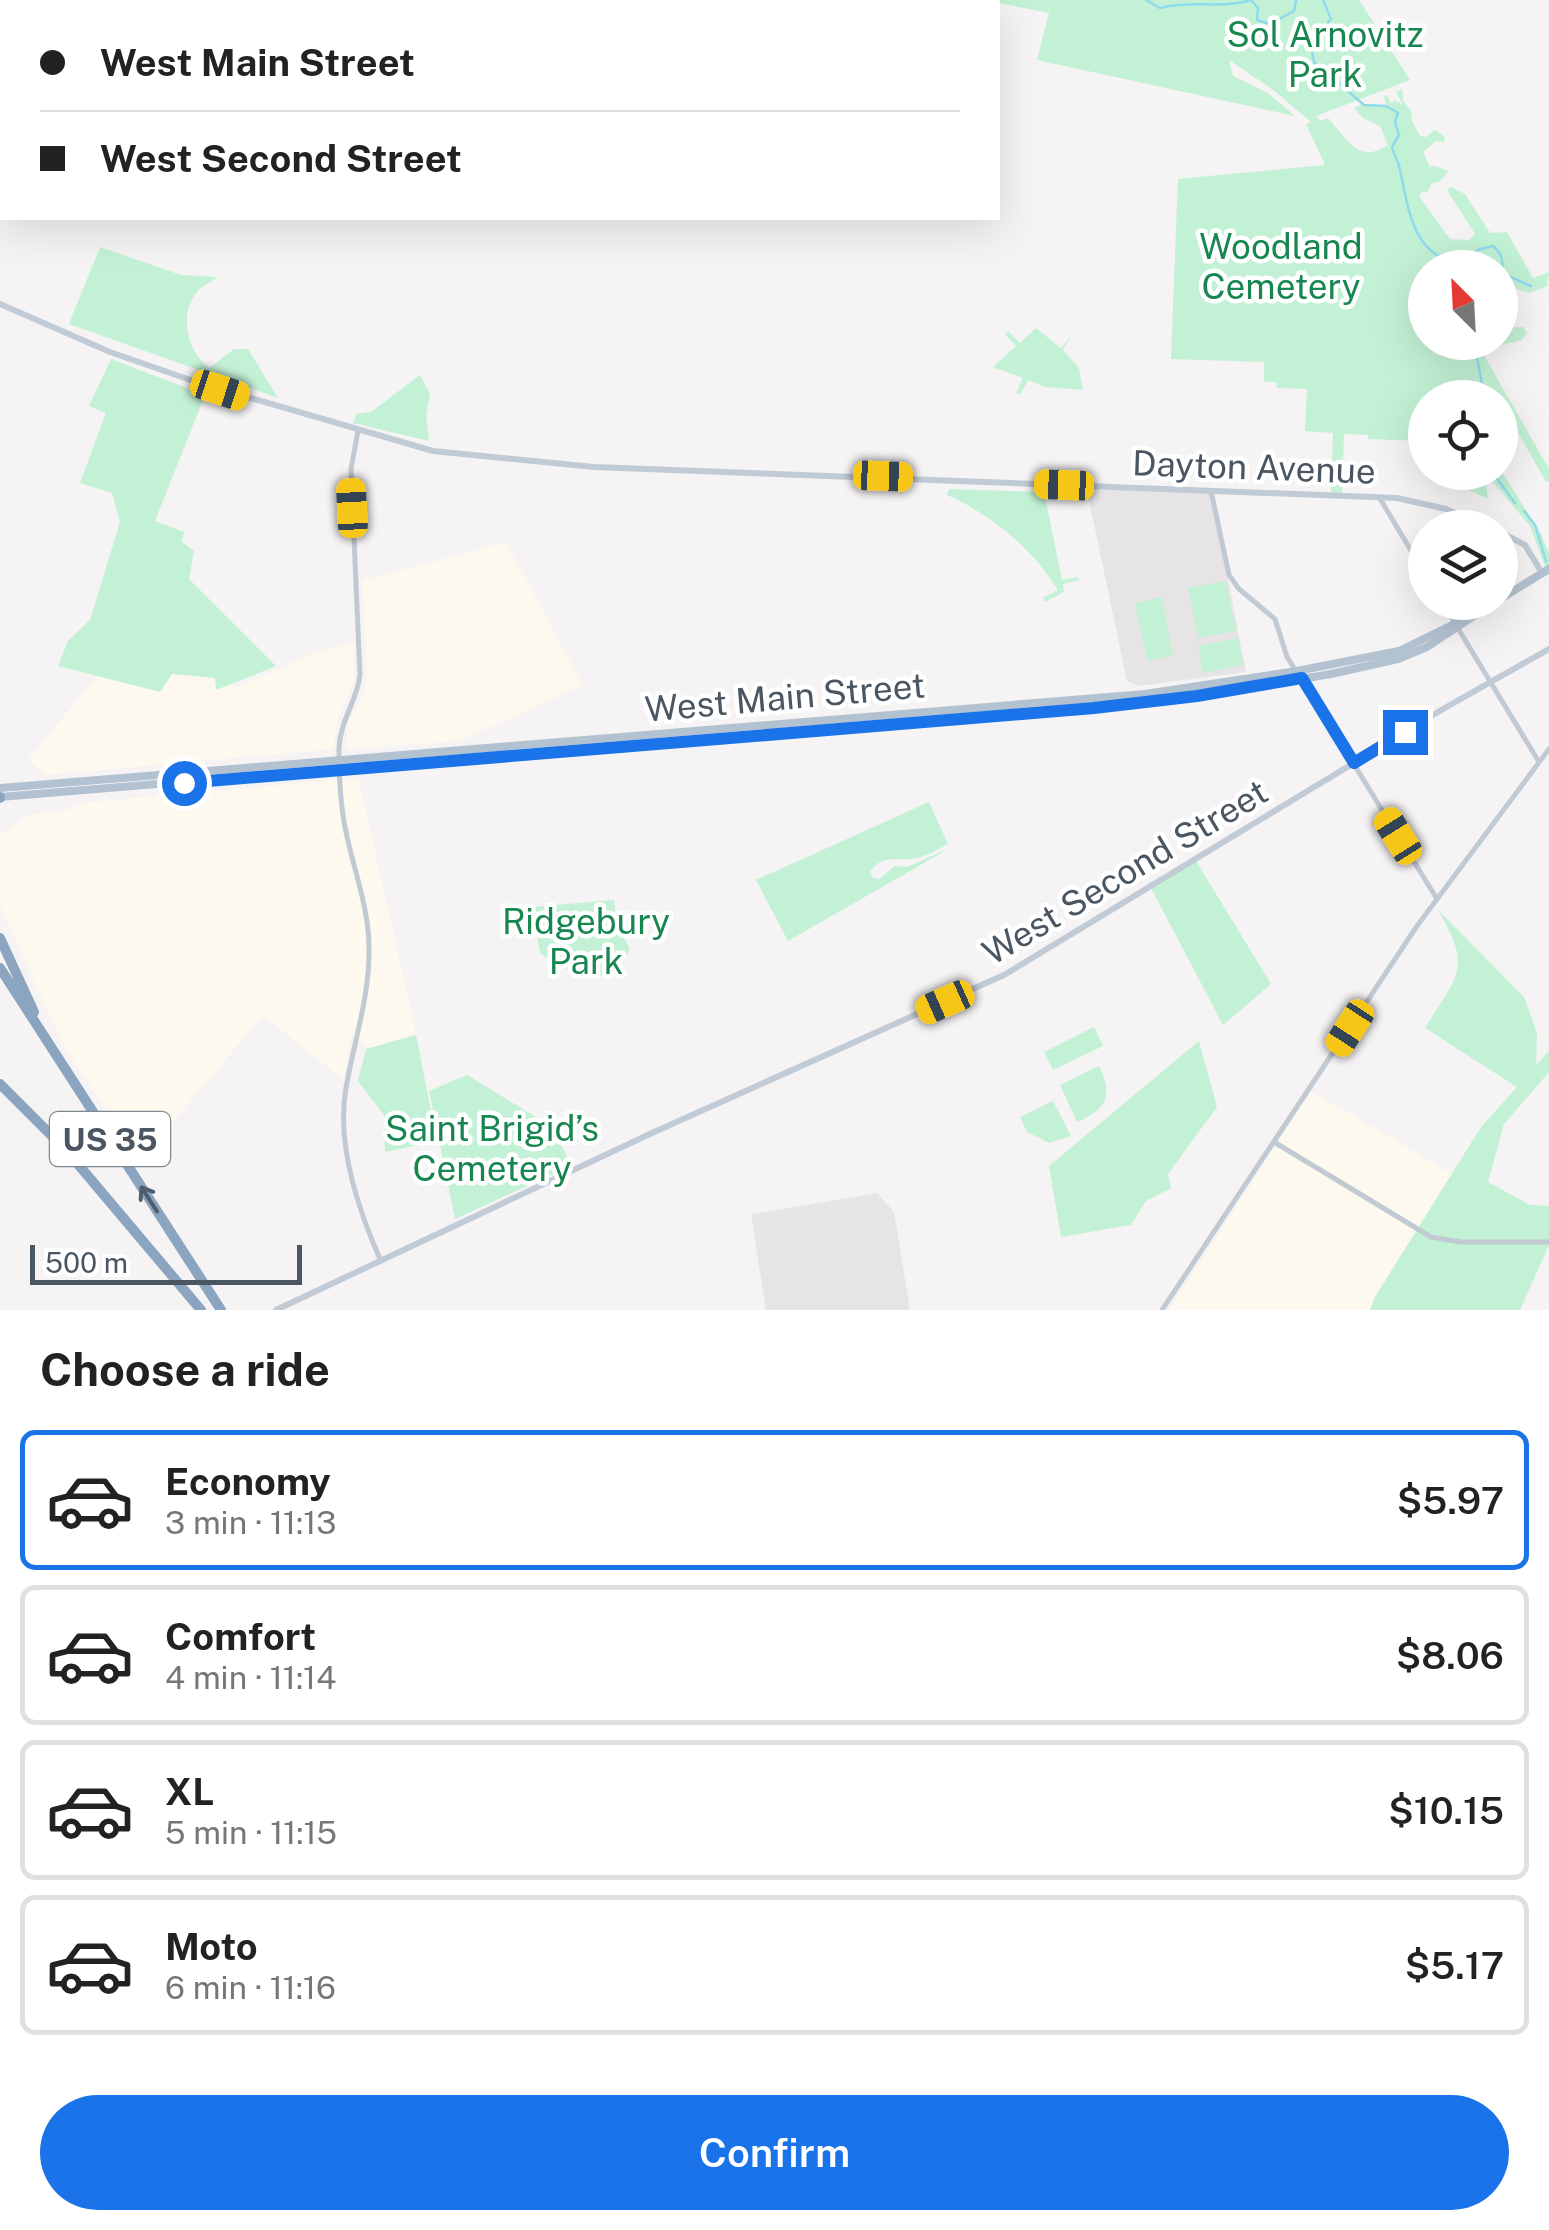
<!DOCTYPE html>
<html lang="en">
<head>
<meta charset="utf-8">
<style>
	:root { --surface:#fff; --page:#f2f2f2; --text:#222; --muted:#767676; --line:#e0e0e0; --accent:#1a73e8 }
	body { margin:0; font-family:"Public Sans",sans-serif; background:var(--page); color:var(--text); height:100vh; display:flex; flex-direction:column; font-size:38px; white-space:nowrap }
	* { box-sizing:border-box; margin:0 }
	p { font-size:32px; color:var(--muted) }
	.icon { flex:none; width:55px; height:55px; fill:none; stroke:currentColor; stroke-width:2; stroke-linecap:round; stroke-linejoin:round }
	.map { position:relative; height:1310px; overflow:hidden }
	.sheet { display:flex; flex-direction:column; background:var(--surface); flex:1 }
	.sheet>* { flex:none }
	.banner { position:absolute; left:0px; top:0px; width:1000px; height:220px; box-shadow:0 10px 40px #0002; display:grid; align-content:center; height:220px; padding:0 40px; background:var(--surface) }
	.needle { width:65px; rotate:336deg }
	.fabs { position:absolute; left:1408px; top:250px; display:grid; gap:20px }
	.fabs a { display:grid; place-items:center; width:110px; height:110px; border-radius:50%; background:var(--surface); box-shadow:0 10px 40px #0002; font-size:50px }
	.scale { position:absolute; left:30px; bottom:25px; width:272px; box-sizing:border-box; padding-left:10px; border:5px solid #4a5661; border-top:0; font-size:28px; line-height:35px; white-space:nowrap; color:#4a5661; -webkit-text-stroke:8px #fff; paint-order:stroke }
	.end { position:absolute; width:45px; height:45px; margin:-22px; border:12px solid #1a73e8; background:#fff; box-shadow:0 0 0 5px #fff }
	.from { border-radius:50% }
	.car { position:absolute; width:30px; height:60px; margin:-30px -15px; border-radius:12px; box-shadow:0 0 8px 2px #0007; background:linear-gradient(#f5c518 24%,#345 0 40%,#f5c518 0 76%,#345 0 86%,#f5c518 0) }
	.banner b { display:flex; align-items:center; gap:35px; height:95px; font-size:38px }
	.banner b+b { border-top:2px solid var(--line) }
	.banner i { width:25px; height:25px; background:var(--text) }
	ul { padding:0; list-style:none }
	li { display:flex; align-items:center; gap:30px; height:140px; margin:0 20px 15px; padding:0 20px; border:5px solid var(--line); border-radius:15px }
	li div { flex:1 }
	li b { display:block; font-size:38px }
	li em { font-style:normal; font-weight:600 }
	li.active { border-color:var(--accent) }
	li>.icon { width:90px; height:90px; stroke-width:1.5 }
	h2 { padding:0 40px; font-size:45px; line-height:120px }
	.action { display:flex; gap:20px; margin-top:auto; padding:20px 40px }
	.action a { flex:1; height:115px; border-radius:60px; background:var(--accent); color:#fff; font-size:40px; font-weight:600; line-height:115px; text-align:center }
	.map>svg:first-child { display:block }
	.commercial { fill:#fdf9ef }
	.education { fill:#e6e4e5 }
	.green { fill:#c3f1d5; fill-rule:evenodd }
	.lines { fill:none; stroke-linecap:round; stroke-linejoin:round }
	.stream { stroke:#90daee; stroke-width:2.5 }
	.tertiary { stroke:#c1cad2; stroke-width:5 }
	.secondary { stroke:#c1cbd6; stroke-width:6 }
	.primary { stroke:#b3c2d1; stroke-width:8 }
	.motorway { stroke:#8ba5c1; stroke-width:10 }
	.oneway { stroke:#505e6b }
	.route { stroke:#1a73e8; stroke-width:12 }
	.labels { text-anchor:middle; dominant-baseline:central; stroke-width:9; stroke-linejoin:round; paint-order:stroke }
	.shield { fill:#fff; stroke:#808990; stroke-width:2.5 }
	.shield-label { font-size:32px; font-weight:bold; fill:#4a5661 }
	.park-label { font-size:35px; fill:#17864f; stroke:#fff }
	.street-label { font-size:35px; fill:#4a5661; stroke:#fff }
</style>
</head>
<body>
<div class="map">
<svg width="1549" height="1310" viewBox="0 0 1549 1310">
	<rect width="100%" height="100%" fill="#f5f3f3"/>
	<path class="commercial" d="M506 542 583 685 460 741 346 749 348 723 363 695 367 676 362 581Z
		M354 643V682L337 722 334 749 46 775 28 760 123 645 204 662 236 688 316 652Z
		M334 780H359L416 1033 370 1049 352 1034 343 1080 263 1015 140 1161 64 1047 0 906V835L30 815 64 811 80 803Z
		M1311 1091 1452 1174 1375 1297 1370 1310H1169Z"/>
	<path class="education" d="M1086 486 1211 491 1246 672 1139 686 1127 681Z
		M877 1193 894 1212 910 1310H766L751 1214Z"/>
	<path class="green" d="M984 0H1359L1410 80 1316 116 1321 121 1328 118C1346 138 1359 165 1388 145L1380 126 1363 118 1354 108 1362 104 1386 106 1384 96 1387 95 1391 103 1395 100 1403 105 1396 92 1402 89 1403 100 1412 112 1411 119 1420 136 1426 137 1434 130 1444 136 1445 142 1436 141 1423 152 1430 167 1435 166 1449 171 1440 181 1431 184 1427 193 1423 191 1419 196 1450 239 1469 240 1475 234 1450 195 1448 189 1451 187 1465 194 1490 233 1507 232 1533 278 1549 272 1547 286 1529 293 1506 286 1503 308 1510 310V327H1523L1527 333 1522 340 1489 348 1485 357 1549 469V481L1546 482 1496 394 1491 397 1425 398V441L1368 439V435L1344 434 1342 495H1331L1333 433 1305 431 1307 389 1277 388 1276 382H1264V362L1171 359 1178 179 1325 165 1306 124 1311 122 1272 89 1229 60 1233 76 1268 93 1295 116 1037 60 1049 13ZM1425 268H1500V342H1425Z
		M100 247 181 275 218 277C212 282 201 286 197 292 178 315 188 352 209 368L234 349H248L278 398 69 324Z
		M1036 328 1061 348 1072 335 1063 350 1079 368 1083 390 1045 387 1028 380 1020 395 1016 393 1023 378 993 367 1016 346 1005 334 1008 331 1020 343Z
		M111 359 205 395 155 521 184 532 182 542 194 551 189 579 276 666 216 690 215 678 172 674 160 692 58 666 68 641 90 620 120 522 112 493 80 483 106 413 89 406Z
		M420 375 430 394 426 416 429 441 353 423 357 414 371 412Z
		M1500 469 1540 532 1549 553V577L1530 526 1492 481H1486L1488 499 1468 490 1473 473 1500 472Z
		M949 489 1044 492 1062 580 1078 577 1079 580 1063 584 1064 592 1045 602 1043 598 1058 590C1034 550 991 514 947 495Z
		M1226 581 1236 631 1198 638 1188 588Z
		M1162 597 1173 656 1147 661 1135 603Z
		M1238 638 1243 665 1203 673 1198 646Z
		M929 802 948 844C938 849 928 856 916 858 896 862 883 853 870 872L873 878 879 879 895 866 907 867 950 848 788 941 756 880Z
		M1196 861 1271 984 1223 1025 1151 888Z
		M614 900 616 922 630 949C605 994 575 976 540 953L532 907Z
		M1438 910 1524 997 1537 1033 1536 1065 1549 1051V1072L1504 1124 1488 1182 1530 1205 1549 1206V1245L1520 1310H1370L1375 1297 1481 1127 1517 1087 1425 1028C1458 974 1473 969 1438 910Z
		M1094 1027 1103 1046 1053 1070 1044 1052Z
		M416 1035 437 1141 385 1152 384 1115 358 1081 366 1049Z
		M1199 1041 1217 1107 1168 1174 1171 1188 1146 1201 1131 1225 1061 1237 1049 1166Z
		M1099 1066C1114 1096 1106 1110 1077 1122L1060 1085Z
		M467 1075 554 1128 571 1166 455 1219 429 1091Z
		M1053 1101 1071 1136 1049 1143 1027 1132 1020 1117Z"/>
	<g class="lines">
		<path class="stream" d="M1146 0 1160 8C1189 0 1221 9 1251 0L1258 8 1257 20 1270 24 1294 11 1296 0
			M1323 0 1331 19C1318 36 1308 40 1314 62L1364 105 1386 106 1398 113 1395 122 1399 135 1392 147C1394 154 1399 163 1400 170 1408 205 1412 258 1459 262 1469 263 1473 260 1477 250L1493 246C1504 255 1504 265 1500 279
			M53 2 62 0
			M0 17 2 16
			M0 93 2 94
			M1502 273 1531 286
			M1479 342C1472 363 1487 377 1479 398
			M1492 472 1515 503
			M1524 511 1535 525 1546 561"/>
		<path class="tertiary" d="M358 431 351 469 360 675C357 701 340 721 339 748 339 775 340 805 346 832 354 871 370 911 369 952 369 998 354 1042 346 1088 336 1143 358 1209 380 1259
			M1211 491 1229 575 1239 589 1275 619 1287 657 1296 671
			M1379 497 1425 574
			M1442 602 1539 762
			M1302 680 1437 899
			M1274 1142 1431 1237 1461 1242H1549
			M1162 1310 1417 926 1549 749"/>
		<path class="secondary" d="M0 304 110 352 199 383 433 451 594 467 1397 498 1446 509 1490 528
			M1500 532 1525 545 1542 573
			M276 1310 652 1133 1004 975 1443 709 1549 649"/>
		<path class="primary" d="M1500 599 1549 569
			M0 788 1145 694 1297 671 1399 651 1477 613
			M0 797 1174 700 1331 674 1398 659 1427 647 1495 602"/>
		<path class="motorway" d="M0 798V797
			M0 938 34 1012
			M0 968 221 1310
			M0 1084 66 1150 201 1310"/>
	</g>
	<defs><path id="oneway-shaft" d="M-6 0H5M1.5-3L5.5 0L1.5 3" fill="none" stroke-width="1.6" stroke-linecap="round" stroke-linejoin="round" transform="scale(2.5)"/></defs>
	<use class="oneway" href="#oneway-shaft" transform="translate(149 1199) rotate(-123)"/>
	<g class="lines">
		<path class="route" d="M184 783 1094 708 1197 696 1302 678 1354 763 1405 732"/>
	</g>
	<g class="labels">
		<rect class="shield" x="50" y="1112" width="120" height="54" rx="8"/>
		<g class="shield-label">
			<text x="110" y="1139">US 35</text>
		</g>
		<g class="park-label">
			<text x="1325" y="34">Sol Arnovitz<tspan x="1325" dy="40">Park</tspan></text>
			<text x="1281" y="246">Woodland<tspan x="1281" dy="40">Cemetery</tspan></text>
			<text x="586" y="921">Ridgebury<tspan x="586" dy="40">Park</tspan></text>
			<text x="492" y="1128">Saint Brigid’s<tspan x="492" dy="40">Cemetery</tspan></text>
		</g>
		<g class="street-label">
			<text transform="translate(1254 467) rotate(2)">Dayton Avenue</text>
			<text transform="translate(785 697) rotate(-5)">West Main Street</text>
			<text transform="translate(1125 872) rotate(-31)">West Second Street</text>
		</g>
	</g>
</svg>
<div class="fabs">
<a><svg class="needle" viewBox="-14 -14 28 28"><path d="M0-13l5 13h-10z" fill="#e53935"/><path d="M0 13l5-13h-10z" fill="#767676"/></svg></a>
<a><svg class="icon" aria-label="locate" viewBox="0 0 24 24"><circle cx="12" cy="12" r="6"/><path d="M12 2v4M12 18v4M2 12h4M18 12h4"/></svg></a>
<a><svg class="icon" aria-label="layers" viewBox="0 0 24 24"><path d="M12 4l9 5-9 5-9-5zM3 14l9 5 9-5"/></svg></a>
</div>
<div class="scale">500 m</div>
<i class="end from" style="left:184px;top:783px"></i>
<i class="end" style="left:1405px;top:732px"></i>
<i class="car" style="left:220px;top:390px;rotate:108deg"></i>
<i class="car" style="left:883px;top:476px;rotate:92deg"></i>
<i class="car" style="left:1064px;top:485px;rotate:272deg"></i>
<i class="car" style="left:352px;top:508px;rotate:357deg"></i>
<i class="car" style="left:1398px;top:836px;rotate:328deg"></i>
<i class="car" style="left:945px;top:1002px;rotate:246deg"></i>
<i class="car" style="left:1350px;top:1028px;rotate:213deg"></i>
<div class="banner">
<b><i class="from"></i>West Main Street</b>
<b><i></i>West Second Street</b>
</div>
</div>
<section class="sheet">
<h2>Choose a ride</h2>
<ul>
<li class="active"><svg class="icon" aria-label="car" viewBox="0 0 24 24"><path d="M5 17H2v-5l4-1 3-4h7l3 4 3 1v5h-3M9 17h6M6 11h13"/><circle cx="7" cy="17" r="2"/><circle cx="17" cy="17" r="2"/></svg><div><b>Economy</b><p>3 min · 11:13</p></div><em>$5.97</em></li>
<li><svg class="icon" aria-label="car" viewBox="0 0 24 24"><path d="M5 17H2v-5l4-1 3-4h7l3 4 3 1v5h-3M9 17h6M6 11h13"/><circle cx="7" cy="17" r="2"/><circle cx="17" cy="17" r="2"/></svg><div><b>Comfort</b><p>4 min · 11:14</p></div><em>$8.06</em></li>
<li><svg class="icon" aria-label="car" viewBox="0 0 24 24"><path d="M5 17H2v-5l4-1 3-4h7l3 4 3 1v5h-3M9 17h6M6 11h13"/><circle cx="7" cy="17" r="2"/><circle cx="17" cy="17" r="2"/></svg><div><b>XL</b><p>5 min · 11:15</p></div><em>$10.15</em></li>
<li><svg class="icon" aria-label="car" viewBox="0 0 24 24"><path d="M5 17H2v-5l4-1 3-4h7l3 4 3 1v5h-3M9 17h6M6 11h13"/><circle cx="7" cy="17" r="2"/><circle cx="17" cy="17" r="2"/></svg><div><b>Moto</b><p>6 min · 11:16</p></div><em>$5.17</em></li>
</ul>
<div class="action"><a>Confirm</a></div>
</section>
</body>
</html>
